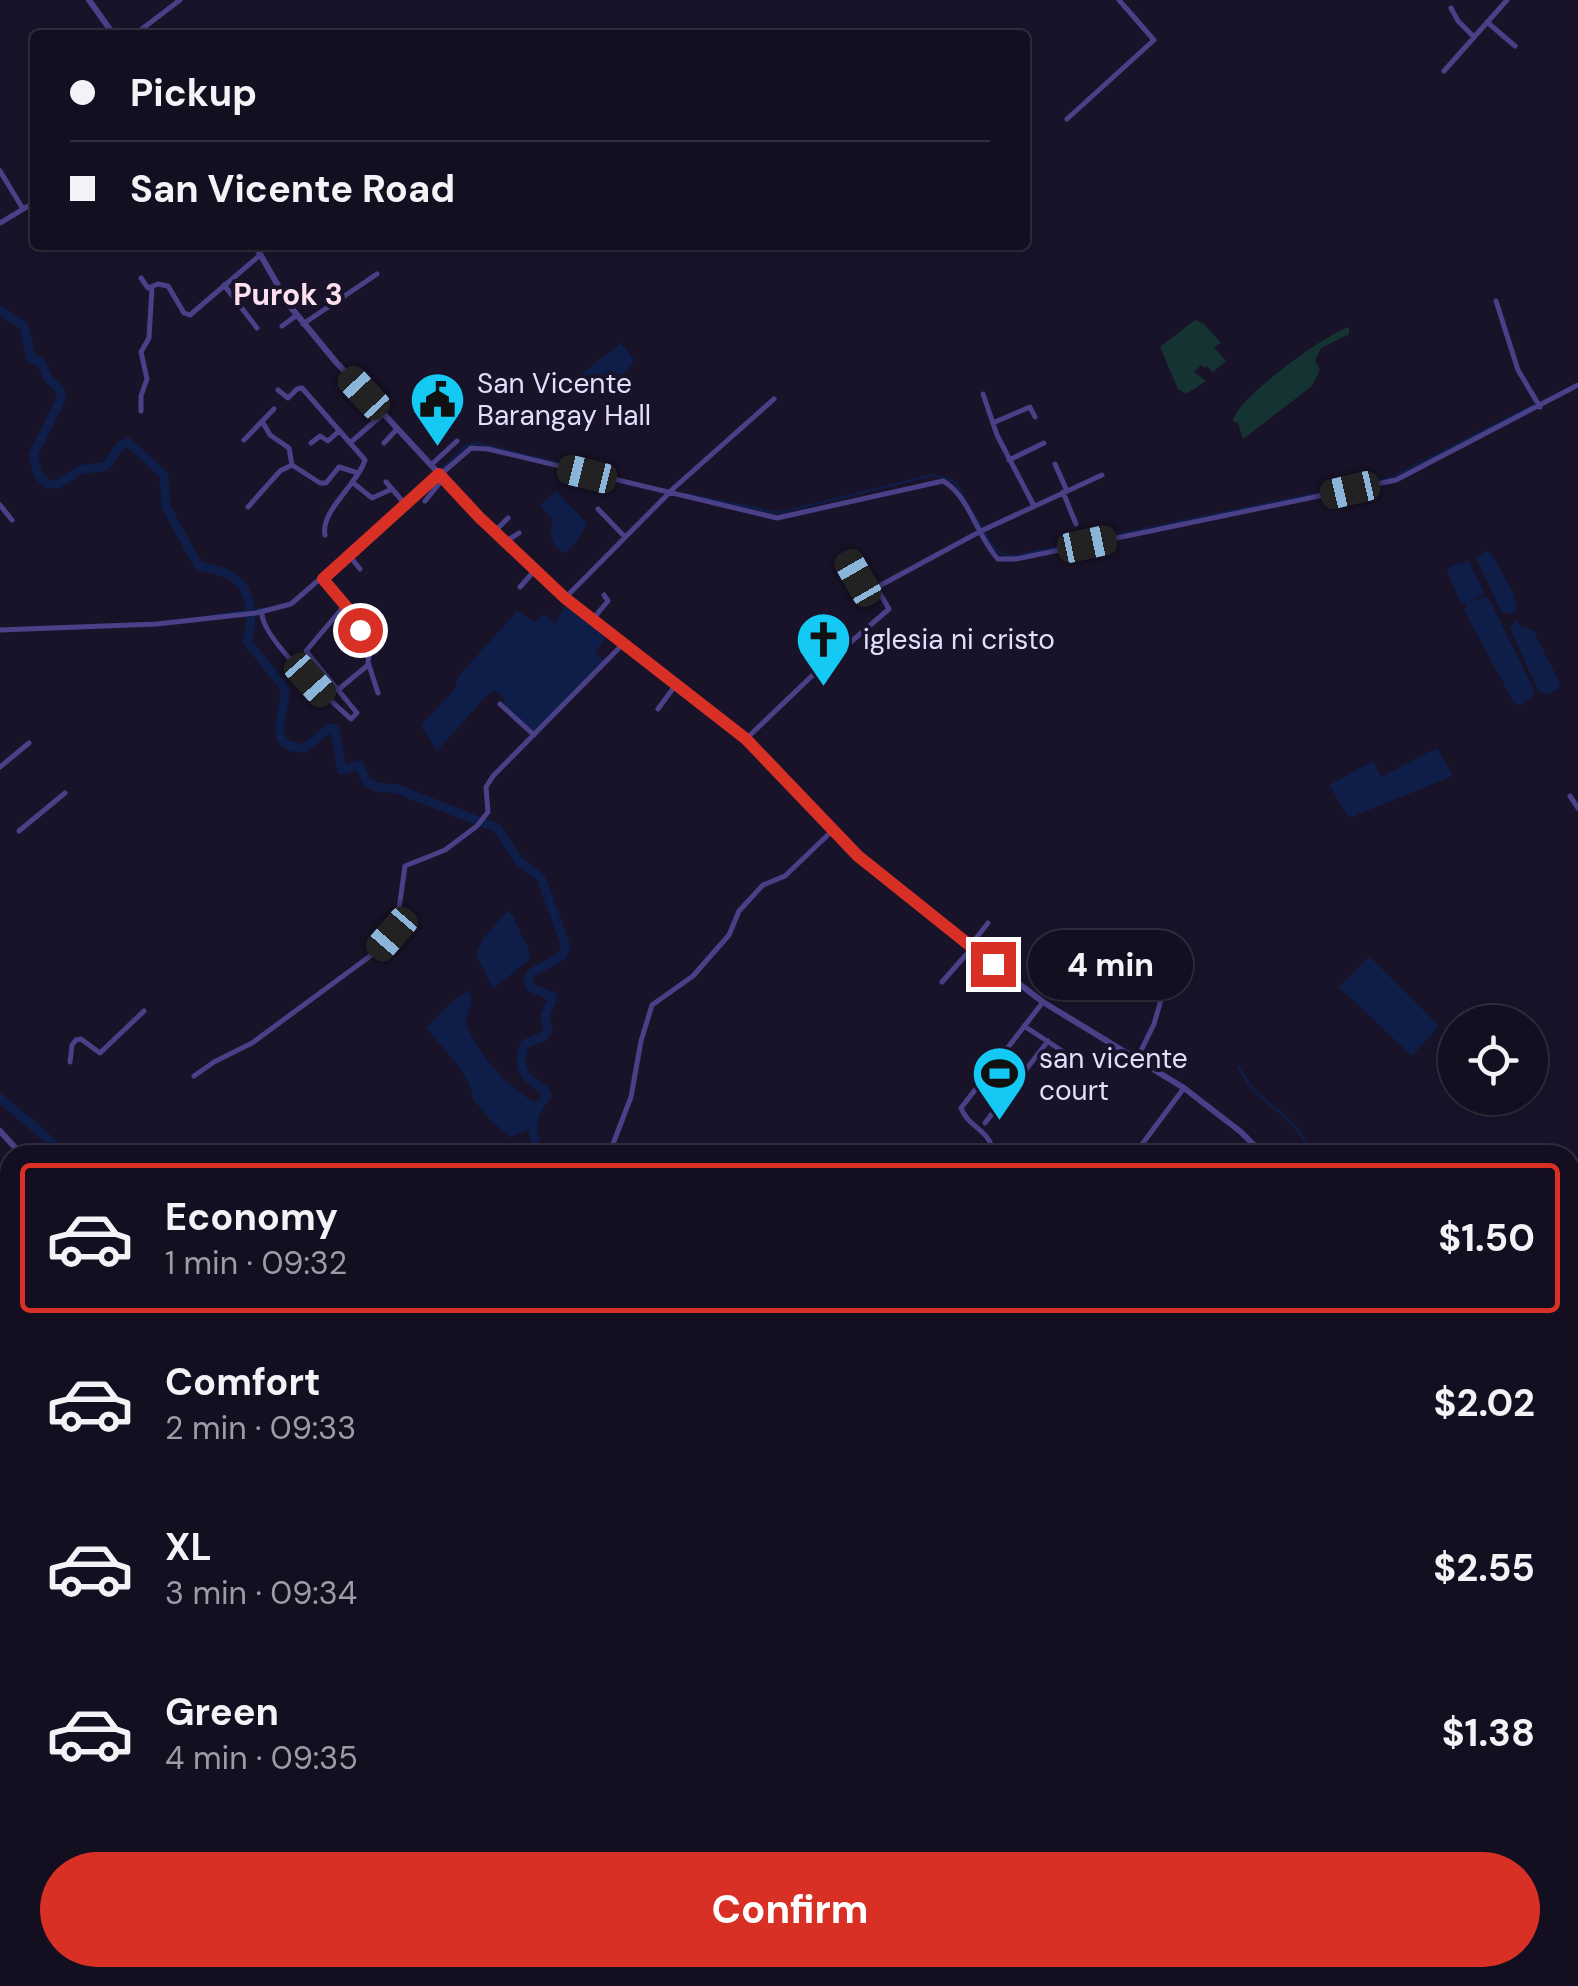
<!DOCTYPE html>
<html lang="en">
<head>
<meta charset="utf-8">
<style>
	:root { --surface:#130e20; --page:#201c2d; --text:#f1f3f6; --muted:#9d9ca5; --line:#322e3e; --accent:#d93025 }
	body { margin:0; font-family:"DM Sans",sans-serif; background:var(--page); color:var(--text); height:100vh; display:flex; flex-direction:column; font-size:38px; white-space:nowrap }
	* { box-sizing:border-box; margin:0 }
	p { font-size:32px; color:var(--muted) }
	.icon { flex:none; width:55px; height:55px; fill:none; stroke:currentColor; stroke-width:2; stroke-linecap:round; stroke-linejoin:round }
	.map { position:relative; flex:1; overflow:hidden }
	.panel { position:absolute; left:0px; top:1145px; width:1580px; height:842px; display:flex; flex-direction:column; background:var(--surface); border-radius:30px 30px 0 0; box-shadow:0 2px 8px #0004,0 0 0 2px var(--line) }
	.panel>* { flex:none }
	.guide { position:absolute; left:30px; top:30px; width:1000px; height:220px; border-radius:10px; box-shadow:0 2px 8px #0004,0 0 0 2px var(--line); display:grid; align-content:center; height:220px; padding:0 40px; background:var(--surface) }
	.tools { position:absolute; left:1438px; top:1005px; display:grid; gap:20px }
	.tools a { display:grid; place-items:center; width:110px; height:110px; border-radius:50%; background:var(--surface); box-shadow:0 2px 8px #0004,0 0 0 2px var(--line); font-size:50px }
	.end { position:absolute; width:45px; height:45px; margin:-22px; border:12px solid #d93025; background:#fff; box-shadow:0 0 0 5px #fff }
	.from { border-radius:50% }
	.bubble { position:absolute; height:70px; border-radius:35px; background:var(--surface); box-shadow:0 2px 8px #0004,0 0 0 2px var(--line); font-size:32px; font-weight:700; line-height:70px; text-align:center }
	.car { position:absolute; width:30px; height:60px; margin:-30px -15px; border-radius:12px; box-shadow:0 0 8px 2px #0007; background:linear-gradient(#222 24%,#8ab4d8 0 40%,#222 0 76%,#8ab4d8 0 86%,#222 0) }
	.guide b { display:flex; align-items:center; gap:35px; height:95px; font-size:38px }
	.guide b+b { border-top:2px solid var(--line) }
	.guide i { width:25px; height:25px; background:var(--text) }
	ul { padding:18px 0 0; list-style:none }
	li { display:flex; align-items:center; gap:30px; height:150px; margin:0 20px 15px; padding:0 20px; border:5px solid transparent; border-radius:10px }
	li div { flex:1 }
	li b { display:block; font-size:38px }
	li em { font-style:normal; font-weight:700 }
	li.active { border-color:var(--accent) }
	li>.icon { width:90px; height:90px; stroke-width:1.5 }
	.button { display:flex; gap:20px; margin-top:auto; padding:20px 40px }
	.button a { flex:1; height:115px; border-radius:60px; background:var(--accent); color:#fff; font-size:40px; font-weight:700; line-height:115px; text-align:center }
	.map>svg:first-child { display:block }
	.green { fill:#163334 }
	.water { fill:#0e1e48 }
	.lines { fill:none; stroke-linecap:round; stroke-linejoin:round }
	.stream { stroke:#0e1e48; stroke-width:2.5 }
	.canal { stroke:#0e1e48; stroke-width:5 }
	.river { stroke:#0e1e48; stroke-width:9 }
	.minor { stroke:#494087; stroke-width:5 }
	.tertiary { stroke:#494087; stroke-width:6 }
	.route { stroke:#d93025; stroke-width:12 }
	.labels { text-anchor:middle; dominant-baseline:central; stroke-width:8; stroke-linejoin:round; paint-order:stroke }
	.poi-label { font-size:28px; fill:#e4defd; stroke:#19132a; text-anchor:start }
	.neighbourhood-label { font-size:30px; font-weight:bold; fill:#fde0f0; stroke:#19132a }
</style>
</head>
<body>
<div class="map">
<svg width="1578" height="1986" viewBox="0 0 1578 1986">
	<rect width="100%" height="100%" fill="#19132a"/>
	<path class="green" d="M1195 320 1204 324 1221 343 1214 347 1226 361 1213 372 1207 366 1204 368 1201 365 1194 372 1206 381 1186 394 1178 389 1160 347Z
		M1349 327V334L1321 348 1315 360 1320 370 1312 386 1243 439 1238 423 1233 421C1237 398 1324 335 1349 327Z"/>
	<path class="water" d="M621 343 634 359 632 365 595 398 581 383 579 376Z
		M556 491 587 523 576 543 564 554C551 545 549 533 553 520L540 505Z
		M1485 551 1492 554 1513 593 1517 608 1514 613H1502L1476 558Z
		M1469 561 1484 593 1467 604 1485 596 1489 599 1534 690 1533 696 1520 705 1514 703 1464 610 1467 604 1461 603 1447 572 1450 566Z
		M568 600 608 635 595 653 605 661 534 733 503 704 504 699 495 690 487 695 437 751 421 725 456 688 457 678 517 611 536 622 544 613 555 624Z
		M1517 620 1520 626 1533 630 1560 683 1558 689 1548 694 1539 692 1510 628Z
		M1437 748 1453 776 1349 818 1329 785 1373 761 1381 777Z
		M507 911 514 916C517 933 530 941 530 959L493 989 476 954 483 939Z
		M1370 957 1439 1026 1412 1056 1339 987Z
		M469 990 472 1000 465 1024C484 1059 502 1084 537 1104L527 1130 511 1137 492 1122 473 1099C470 1072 443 1049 426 1028L454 1000Z
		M1578 1395V1564L1570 1562V1401Z
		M10 1463V1604L0 1601V1465Z"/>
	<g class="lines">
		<path class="stream" d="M441 469 467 445 478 443 585 470
			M686 494 778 513 933 475 955 482 982 528
			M406 500 435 474
			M391 514 403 503
			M985 533C993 547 996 556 1014 556L1391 478 1534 405
			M211 616 262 609
			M1238 1067C1243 1074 1247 1082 1252 1088 1271 1109 1305 1124 1308 1155
			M0 1210 10 1214
			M0 1339 10 1341
			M1570 1565 1578 1566
			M1570 1629 1575 1641 1570 1662
			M0 1849 10 1838
			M446 1978 453 1986
			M681 1978 683 1986"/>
		<path class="canal" d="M0 1640 10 1644
			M619 1978 625 1986"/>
		<path class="river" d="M0 310 24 326 31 359 41 362 48 378 61 391V399L33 455 38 475 47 484H58L80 470 106 466 120 446 128 442 164 475 166 507 198 565C208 569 220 570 230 575 253 589 254 619 247 641L285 689C287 710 262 748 305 748L329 728 335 729 342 770 359 765 367 782 376 787 397 789 497 828 518 860 541 878 566 946 562 956 533 972 528 979 530 987 553 997 545 1016 548 1030 544 1036 525 1044C515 1066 524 1079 544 1089L547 1096C528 1117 530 1131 541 1155
			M0 1098 67 1155"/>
		<path class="minor" d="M1451 8 1458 21 1474 37
			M1487 22 1515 46
			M134 35 180 0
			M1444 71 1507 0
			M1067 119 1154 40 1119 0
			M0 171 23 209
			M0 223 35 202
			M141 278 148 288 158 284 168 286 184 313 190 315 260 255
			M224 285 257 328
			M1496 301 1518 370 1540 407
			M303 324 377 274
			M282 326 297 315
			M278 390 288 398 297 389 302 388 365 460C358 484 320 511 325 535
			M983 394 997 435 1034 506
			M141 411V396L147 379 141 352 149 338 152 287
			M262 421 270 435 289 448 292 465 320 483H326L339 467 358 473
			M995 422 1030 407 1035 417
			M244 440 274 409
			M311 443 320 436 328 441 339 431
			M350 443 383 414
			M384 443 397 429
			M1009 460 1044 443
			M1055 464 1067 491
			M431 465 457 441
			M352 482 372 498 392 489
			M386 482 405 504
			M1063 492 1076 524
			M425 501 443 479
			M0 505 12 520
			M248 507 280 471 292 465
			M598 509 625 537
			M494 532 508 518
			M505 542 519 533
			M349 555 360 569
			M847 560 858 578 878 587
			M323 579 354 618 370 651 368 662 378 693
			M520 587 535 570
			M565 598 675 487 774 399
			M262 612C260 637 331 701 351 719L357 713 306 651 345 605
			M592 620 608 601 604 595
			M0 630 157 624 256 613 291 604 471 448 488 449 777 518 943 481C969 495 977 537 998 559H1016L1396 480 1578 385
			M339 689 368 665
			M500 704 534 735
			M658 709 677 683
			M746 739 817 671 889 609 878 590 881 585 981 531 1102 475
			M0 767 29 743
			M1570 796 1578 808
			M19 831 65 793
			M970 946 988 923
			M942 982 972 948
			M1024 1026 1073 1058 1064 1068 1042 1049
			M1137 1059 1154 1024 1163 993
			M70 1062 72 1045 76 1040 81 1039 100 1053 144 1011
			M194 1076 214 1062 252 1043 377 951 397 923 405 866 445 850 477 826 488 812 486 787 493 776 623 644
			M985 1123 1048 1041
			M574 1155 582 1152 600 1153 613 1144 631 1097 641 1041 652 1005 693 976 729 935 739 911 763 885 785 876 833 830
			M994 1155C990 1128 969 1129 961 1108L1043 1002
			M1134 1155 1184 1088
			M1574 1383 1578 1384
			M0 1644 10 1649
			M1570 1878 1578 1887
			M1510 1978 1518 1986
			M403 1986 407 1978
			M1221 1986 1230 1978
			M1491 1986 1499 1978"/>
		<path class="tertiary" d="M89 0 114 35
			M255 245 289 305 335 361 479 517 565 598 746 739 858 856 972 948 1043 1002 1184 1088 1241 1132 1264 1155
			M0 1131 22 1155
			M1570 1363 1578 1371
			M1570 1693 1578 1686"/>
	</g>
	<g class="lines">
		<path class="route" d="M360 630 350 611 323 579 439 474 479 517 565 598 746 739 858 856 993 964"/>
	</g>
	<defs>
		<symbol id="civic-pin" viewBox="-11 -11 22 30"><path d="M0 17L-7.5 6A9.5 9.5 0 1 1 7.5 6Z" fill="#14c9f3" stroke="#19132a"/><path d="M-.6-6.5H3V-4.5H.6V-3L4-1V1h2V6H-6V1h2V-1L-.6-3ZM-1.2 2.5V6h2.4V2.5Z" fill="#111"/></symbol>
		<symbol id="church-pin" viewBox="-11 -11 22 30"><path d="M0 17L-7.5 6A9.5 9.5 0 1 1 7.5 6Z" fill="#14c9f3" stroke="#19132a"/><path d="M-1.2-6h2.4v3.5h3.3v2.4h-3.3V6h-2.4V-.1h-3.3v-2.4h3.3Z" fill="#111"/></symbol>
		<symbol id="stadium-pin" viewBox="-11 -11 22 30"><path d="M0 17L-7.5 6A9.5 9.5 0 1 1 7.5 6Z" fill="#14c9f3" stroke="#19132a"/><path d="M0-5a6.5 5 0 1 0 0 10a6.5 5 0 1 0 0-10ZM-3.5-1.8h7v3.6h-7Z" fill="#111"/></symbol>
	</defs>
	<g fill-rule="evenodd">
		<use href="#civic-pin" x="406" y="368" width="63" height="86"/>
		<use href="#church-pin" x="792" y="608" width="63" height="86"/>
		<use href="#stadium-pin" x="968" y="1042" width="63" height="86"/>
	</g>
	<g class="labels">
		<g class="poi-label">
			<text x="477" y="383">San Vicente<tspan x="477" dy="32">Barangay Hall</tspan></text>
			<text x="863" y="639">iglesia ni cristo</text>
			<text x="1039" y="1058">san vicente<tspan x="1039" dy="32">court</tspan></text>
		</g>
		<g class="neighbourhood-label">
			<text x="288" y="294">Purok 3</text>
		</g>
	</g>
</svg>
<div class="tools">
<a><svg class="icon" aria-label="locate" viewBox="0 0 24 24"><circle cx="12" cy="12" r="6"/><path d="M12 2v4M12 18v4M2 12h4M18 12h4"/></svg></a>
</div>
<i class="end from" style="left:360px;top:630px"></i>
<i class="end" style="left:993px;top:964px"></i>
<div class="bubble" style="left:1028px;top:930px;width:165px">4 min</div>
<i class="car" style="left:364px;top:393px;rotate:317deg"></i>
<i class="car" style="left:587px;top:474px;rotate:284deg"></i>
<i class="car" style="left:1350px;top:490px;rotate:257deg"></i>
<i class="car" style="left:1087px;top:544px;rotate:78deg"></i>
<i class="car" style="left:858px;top:578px;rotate:330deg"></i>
<i class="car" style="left:310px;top:680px;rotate:138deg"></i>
<i class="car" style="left:392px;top:934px;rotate:221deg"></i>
<div class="guide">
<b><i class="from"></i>Pickup</b>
<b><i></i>San Vicente Road</b>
</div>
<section class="panel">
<ul>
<li class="active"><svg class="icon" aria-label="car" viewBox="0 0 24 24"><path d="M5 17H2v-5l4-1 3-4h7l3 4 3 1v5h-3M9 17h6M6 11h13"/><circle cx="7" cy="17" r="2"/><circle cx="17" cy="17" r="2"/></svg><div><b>Economy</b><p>1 min · 09:32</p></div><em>$1.50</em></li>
<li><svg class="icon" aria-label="car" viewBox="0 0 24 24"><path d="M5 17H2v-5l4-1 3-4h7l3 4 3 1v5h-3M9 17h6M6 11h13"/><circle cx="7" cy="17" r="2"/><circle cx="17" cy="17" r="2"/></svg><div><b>Comfort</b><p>2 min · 09:33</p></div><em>$2.02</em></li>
<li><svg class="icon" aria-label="car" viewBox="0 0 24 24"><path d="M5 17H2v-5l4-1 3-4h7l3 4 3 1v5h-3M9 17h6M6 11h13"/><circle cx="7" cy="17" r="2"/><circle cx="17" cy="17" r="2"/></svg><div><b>XL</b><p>3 min · 09:34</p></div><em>$2.55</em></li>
<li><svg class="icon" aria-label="car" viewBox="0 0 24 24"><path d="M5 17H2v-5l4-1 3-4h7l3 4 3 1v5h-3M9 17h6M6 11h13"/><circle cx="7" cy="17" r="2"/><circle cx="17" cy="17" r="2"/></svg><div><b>Green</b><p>4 min · 09:35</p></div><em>$1.38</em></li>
</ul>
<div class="button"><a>Confirm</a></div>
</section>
</div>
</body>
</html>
